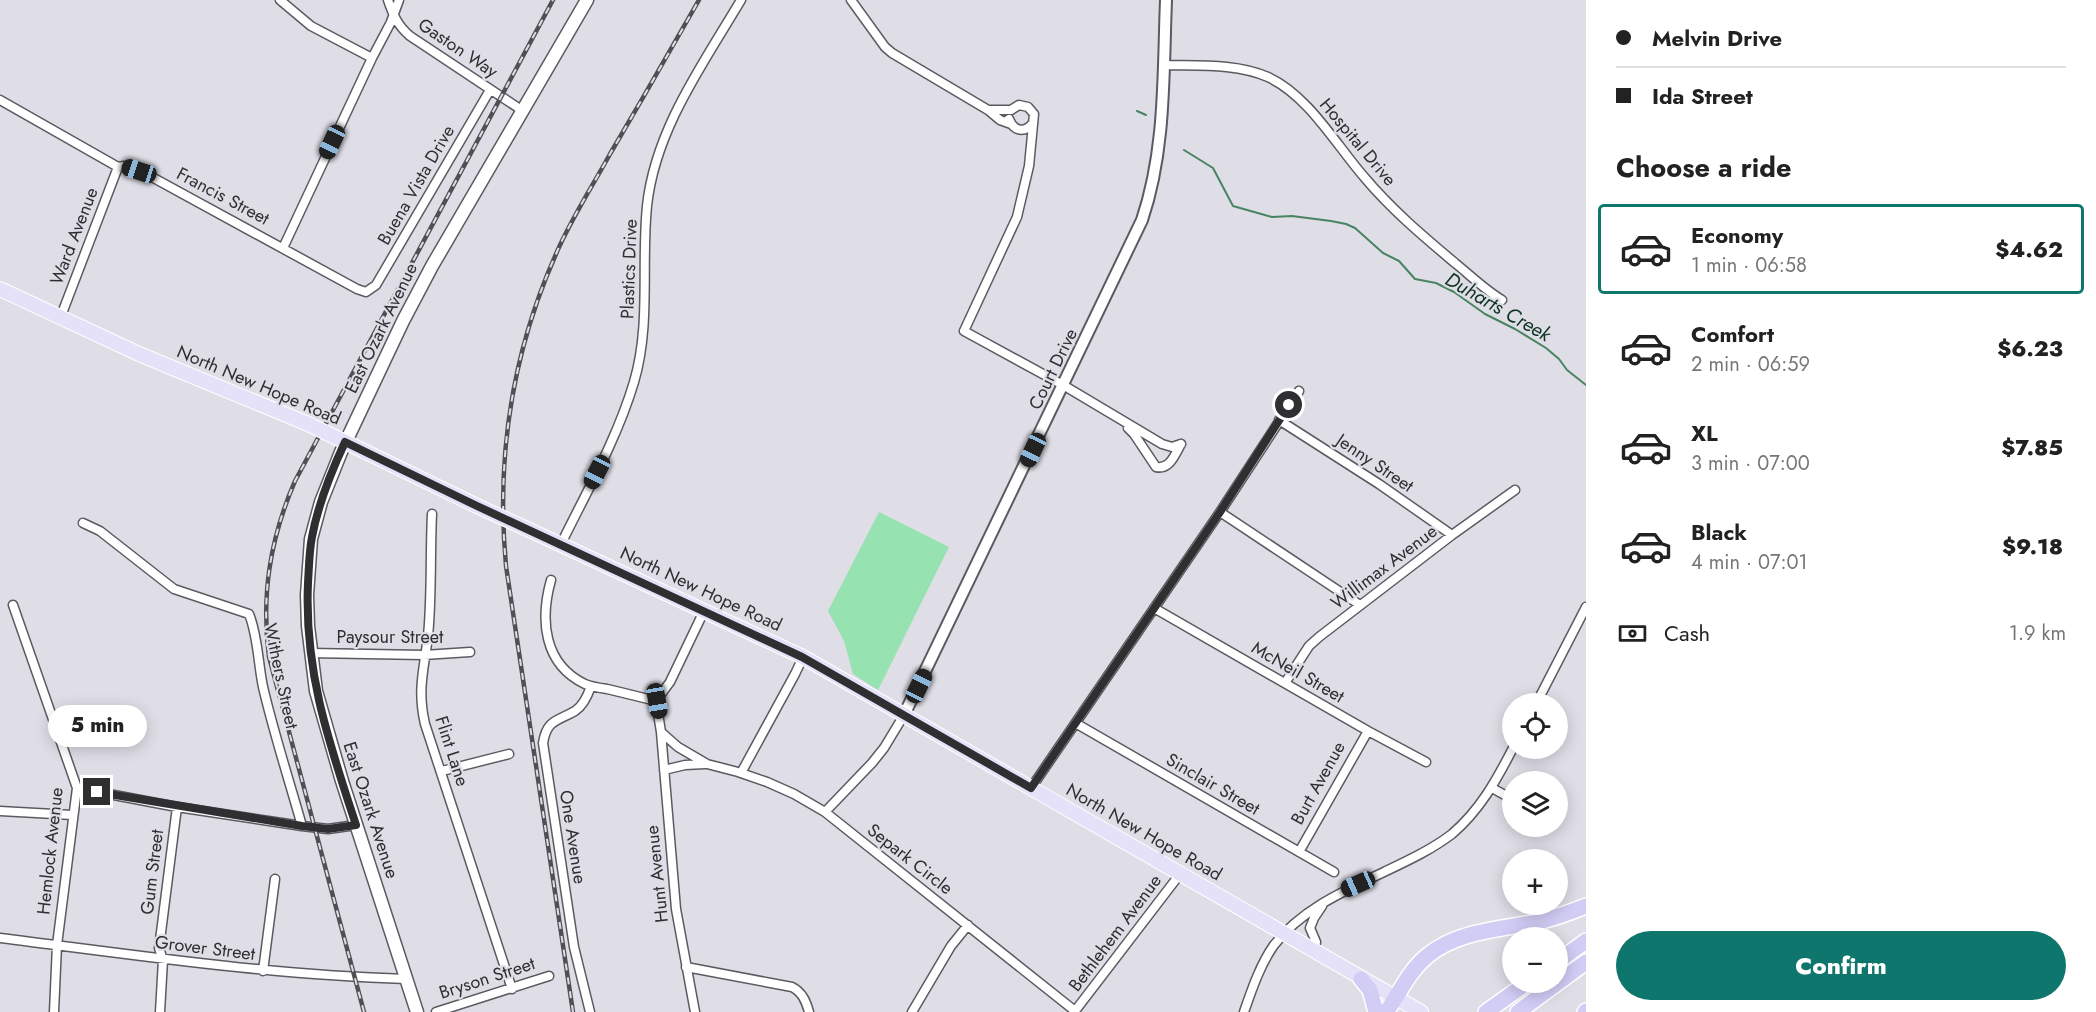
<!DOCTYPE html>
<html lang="en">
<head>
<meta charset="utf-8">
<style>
	:root { --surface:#fff; --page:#f2f2f2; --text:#222; --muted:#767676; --line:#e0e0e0; --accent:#0f766e }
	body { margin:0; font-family:Jost,sans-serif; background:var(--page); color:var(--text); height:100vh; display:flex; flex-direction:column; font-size:22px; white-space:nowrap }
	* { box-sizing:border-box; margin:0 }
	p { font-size:20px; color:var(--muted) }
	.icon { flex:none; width:33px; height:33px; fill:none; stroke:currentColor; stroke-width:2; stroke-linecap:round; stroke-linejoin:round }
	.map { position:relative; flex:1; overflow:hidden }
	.details { display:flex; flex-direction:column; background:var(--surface); width:510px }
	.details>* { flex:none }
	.top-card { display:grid; align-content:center; height:132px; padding:0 30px; background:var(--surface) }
	.fabs { position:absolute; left:1502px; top:693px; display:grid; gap:12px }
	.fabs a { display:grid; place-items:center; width:66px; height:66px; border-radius:50%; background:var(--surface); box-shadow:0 3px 15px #0003; font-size:30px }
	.end { position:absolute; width:27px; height:27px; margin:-14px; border:8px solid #2f2f32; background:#fff; box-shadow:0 0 0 3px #fff }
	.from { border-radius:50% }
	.bubble { position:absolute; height:42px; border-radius:21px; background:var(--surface); box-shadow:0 3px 15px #0003; font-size:20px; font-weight:800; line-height:42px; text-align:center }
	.car { position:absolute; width:18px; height:36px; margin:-18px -9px; border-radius:8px; box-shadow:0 0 4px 2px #0007; background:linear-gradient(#222 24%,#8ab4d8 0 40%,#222 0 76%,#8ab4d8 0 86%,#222 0) }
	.top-card b { display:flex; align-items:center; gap:21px; height:57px; font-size:22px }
	.top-card b+b { border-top:2px solid var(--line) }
	.top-card i { width:15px; height:15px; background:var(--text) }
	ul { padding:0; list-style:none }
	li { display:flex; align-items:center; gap:18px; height:90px; margin:0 12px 9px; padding:0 18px; border:3px solid transparent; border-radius:6px }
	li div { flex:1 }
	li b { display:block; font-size:22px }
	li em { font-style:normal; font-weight:800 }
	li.active { border-color:var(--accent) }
	li>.icon { width:54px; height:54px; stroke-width:1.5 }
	h2 { padding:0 30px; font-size:27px; line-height:72px }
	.pay { display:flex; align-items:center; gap:15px; height:66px; padding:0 30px; font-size:22px }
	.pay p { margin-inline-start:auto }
	.action { display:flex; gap:12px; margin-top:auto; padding:12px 30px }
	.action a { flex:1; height:69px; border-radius:36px; background:var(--accent); color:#fff; font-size:24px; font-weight:800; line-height:69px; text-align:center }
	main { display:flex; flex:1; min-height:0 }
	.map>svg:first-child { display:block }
	.green { fill:#96e2b1 }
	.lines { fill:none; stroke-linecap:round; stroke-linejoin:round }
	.stream { stroke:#488461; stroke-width:2 }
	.minor-casing { stroke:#5b5a61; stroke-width:11 }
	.tertiary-casing { stroke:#5b5a61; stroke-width:14 }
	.secondary-casing { stroke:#5b5a61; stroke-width:15 }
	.primary-casing { stroke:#fff; stroke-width:16 }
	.motorway-casing { stroke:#fff; stroke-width:18 }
	.minor { stroke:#fff; stroke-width:8 }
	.tertiary { stroke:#fff; stroke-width:10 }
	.secondary { stroke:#fff; stroke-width:12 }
	.primary { stroke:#e4e1f9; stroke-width:14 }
	.motorway { stroke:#d2cdf5; stroke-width:15 }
	.rail-casing { stroke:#505054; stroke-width:4.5 }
	.rail { stroke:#dfdee7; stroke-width:2; stroke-dasharray:7; stroke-linecap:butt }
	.primary-bridge-casing { stroke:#fff; stroke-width:16; stroke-linecap:butt }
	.primary-bridge { stroke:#e4e1f9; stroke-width:14 }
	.route { stroke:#2f2f32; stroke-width:8 }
	.labels { text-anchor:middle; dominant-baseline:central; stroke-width:4.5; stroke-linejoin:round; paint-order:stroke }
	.street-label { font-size:18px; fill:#2f2f32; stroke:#dfdee7 }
	.water-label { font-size:20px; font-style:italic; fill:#0e331e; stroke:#dfdee7 }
</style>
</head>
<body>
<main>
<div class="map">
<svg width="1586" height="1012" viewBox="0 0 1586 1012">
	<rect width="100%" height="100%" fill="#dfdee7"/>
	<path class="green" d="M879 512 949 547 878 690 853 674 844 641 828 611Z"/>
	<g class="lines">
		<path class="stream" d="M1137 111 1146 115
			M1184 150 1213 168 1233 206 1272 217 1292 216 1331 221 1346 224 1355 228 1383 253 1399 261 1415 279 1436 283 1454 292 1485 314 1515 329 1546 348 1559 359 1567 370 1586 385"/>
		<defs>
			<path id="minor" d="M280 0 311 26 372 58
				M388 0C393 15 398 26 410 36L523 111
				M851 0 885 47 892 53 988 110 1000 120 1011 124
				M1164 65C1197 66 1236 63 1268 77 1309 96 1336 145 1365 178 1392 210 1423 236 1455 263 1470 275 1485 290 1502 300
				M0 100 118 167 124 166 150 176 357 289 366 292 376 285 490 90
				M988 110H1011L1019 105 1028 107 1034 114 1029 166 1017 217 964 331 1063 385 1162 444 1172 447 1181 444
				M1009 119C1014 132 1025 133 1033 123
				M283 248 372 58 391 22 399 0
				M61 316 118 167
				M1279 420 1379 484 1452 535
				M1128 428 1134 434 1156 467C1170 470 1175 454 1181 444
				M1220 512 1360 605
				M432 514C430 555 432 596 428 636 424 670 417 689 425 724L512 989
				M83 523 100 531 174 589 249 614C258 636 258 663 263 687 274 734 289 780 302 826
				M561 544C587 491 617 439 634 382 651 325 641 264 647 206 655 130 703 64 741 0
				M551 580C540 619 543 664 585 684 592 687 600 688 607 689 624 693 640 697 656 701
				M13 605 77 788 57 945 54 1012
				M1154 608 1368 731 1426 762
				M310 653 424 655 470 652
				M1285 683 1309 646 1319 637 1452 535 1515 490
				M656 701 661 732 678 747 707 764 738 772 767 782 794 794 825 812 1075 1011 1180 874
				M656 701 670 682 704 611
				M1536 704 1586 607
				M1077 724 1334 872
				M661 732 676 909 695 1012
				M664 770 685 765 705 764
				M442 771 509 754
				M741 773 795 674 803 657
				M77 788 177 807 302 826 328 829 356 825
				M1031 788 1220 512 1299 391
				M1492 788 1512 799
				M0 811 72 815
				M825 812 872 763 884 748 904 715
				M1299 852 1368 731
				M0 938C137 955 268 975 406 979
				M1314 952 1316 942 1310 928 1314 918 1322 906
				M686 967 792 987C802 992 806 1001 809 1012
				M263 971 275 879
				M160 1012 163 960 159 948 177 807
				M436 1012 549 976
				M590 1012 574 947 543 743C547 719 558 721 575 711 584 705 588 695 591 686
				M912 1012 951 946 968 925
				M1244 1012C1252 989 1260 965 1274 945 1302 909 1344 891 1384 872 1407 861 1431 850 1452 834 1480 810 1496 781 1513 748"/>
			<path id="tertiary" d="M904 715 1142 220C1166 149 1163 74 1166 0"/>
			<path id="secondary" d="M417 1012 342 781 316 691 308 626 307 595 311 539 321 502 341 452 403 321 432 266 587 0"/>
			<path id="primary" d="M0 289 139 354 306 423
				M335 437 477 506
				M525 528 803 657 1421 1012"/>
			<path id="motorway" d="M1557 962 1586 941
				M1361 979 1370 990 1376 1012
				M1386 1012C1400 993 1408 972 1427 956 1458 930 1504 929 1542 921 1557 917 1571 912 1586 906
				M1486 1012 1528 982
				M1518 1012 1586 962
				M1585 1012 1586 1011"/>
		</defs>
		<use href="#minor" class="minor-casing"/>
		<use href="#tertiary" class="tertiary-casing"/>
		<use href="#secondary" class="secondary-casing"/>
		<use href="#primary" class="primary-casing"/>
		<use href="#motorway" class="motorway-casing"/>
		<use href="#minor" class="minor"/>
		<use href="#tertiary" class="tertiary"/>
		<use href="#secondary" class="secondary"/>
		<use href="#primary" class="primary"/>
		<use href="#motorway" class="motorway"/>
		<defs>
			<path id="rail" d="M364 1012 269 657C261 595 270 539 295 481L553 0
				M573 1012 506 566C496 458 512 353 556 254 571 219 592 187 610 154 640 103 670 51 699 0"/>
		</defs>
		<use href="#rail" class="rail-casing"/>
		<use href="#rail" class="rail"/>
		<defs>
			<path id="primary-bridge" d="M306 423 335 437
				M477 506 525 528"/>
		</defs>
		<use href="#primary-bridge" class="primary-bridge-casing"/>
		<use href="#primary-bridge" class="primary-bridge"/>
	</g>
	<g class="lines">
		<path class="route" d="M97 792 302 826 328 829 356 825C329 743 304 671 308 583 309 568 309 552 312 537 318 504 331 472 345 442L477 506 802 657 1031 788 1220 512 1289 405"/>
	</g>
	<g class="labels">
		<g class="street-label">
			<text transform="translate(458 48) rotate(34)">Gaston Way</text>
			<text transform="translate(1358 142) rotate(50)">Hospital Drive</text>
			<text transform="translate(416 185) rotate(-60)">Buena Vista Drive</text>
			<text transform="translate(223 196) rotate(28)">Francis Street</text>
			<text transform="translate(74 236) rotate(-69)">Ward Avenue</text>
			<text transform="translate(629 269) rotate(-88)">Plastics Drive</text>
			<text transform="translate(381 328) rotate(-64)">East Ozark Avenue</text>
			<text transform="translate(1053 369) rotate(-64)">Court Drive</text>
			<text transform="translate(259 385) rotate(23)">North New Hope Road</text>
			<text transform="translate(1375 463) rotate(34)">Jenny Street</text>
			<text transform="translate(1384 567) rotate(-37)">Willimax Avenue</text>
			<text transform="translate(701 589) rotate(25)">North New Hope Road</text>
			<text x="390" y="637">Paysour Street</text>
			<text transform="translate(1298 672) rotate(30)">McNeil Street</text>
			<text transform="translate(281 676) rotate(78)">Withers Street</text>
			<text transform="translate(452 751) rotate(72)">Flint Lane</text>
			<text transform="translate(1318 783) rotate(-61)">Burt Avenue</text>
			<text transform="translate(1213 784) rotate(30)">Sinclair Street</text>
			<text transform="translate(371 810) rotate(72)">East Ozark Avenue</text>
			<text transform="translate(1144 832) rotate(30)">North New Hope Road</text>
			<text transform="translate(573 837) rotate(81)">One Avenue</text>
			<text transform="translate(50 851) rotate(-84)">Hemlock Avenue</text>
			<text transform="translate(910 859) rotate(38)">Separk Circle</text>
			<text transform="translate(152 872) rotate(-83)">Gum Street</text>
			<text transform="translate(657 874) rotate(-96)">Hunt Avenue</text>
			<text transform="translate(1115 933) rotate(-53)">Bethlehem Avenue</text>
			<text transform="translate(205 948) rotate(7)">Grover Street</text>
			<text transform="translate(487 978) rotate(-18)">Bryson Street</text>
		</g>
		<g class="water-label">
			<text transform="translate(1498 307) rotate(30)">Duharts Creek</text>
		</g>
	</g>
</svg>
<div class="fabs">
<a><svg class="icon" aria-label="locate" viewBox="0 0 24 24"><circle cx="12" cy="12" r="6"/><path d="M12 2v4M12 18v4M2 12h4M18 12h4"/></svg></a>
<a><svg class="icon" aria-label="layers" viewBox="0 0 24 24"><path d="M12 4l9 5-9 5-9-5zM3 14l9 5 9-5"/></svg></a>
<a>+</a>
<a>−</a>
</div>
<i class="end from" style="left:1289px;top:405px"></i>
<i class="end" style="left:97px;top:792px"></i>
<div class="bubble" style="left:48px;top:705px;width:99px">5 min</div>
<i class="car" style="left:332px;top:142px;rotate:205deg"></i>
<i class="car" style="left:139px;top:171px;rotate:288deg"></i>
<i class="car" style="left:1033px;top:450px;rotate:205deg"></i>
<i class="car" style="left:597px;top:472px;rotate:207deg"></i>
<i class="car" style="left:919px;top:686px;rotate:26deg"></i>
<i class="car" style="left:657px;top:701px;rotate:170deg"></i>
<i class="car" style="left:1358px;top:884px;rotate:246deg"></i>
</div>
<section class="details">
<div class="top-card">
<b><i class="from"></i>Melvin Drive</b>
<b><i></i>Ida Street</b>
</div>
<h2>Choose a ride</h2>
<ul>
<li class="active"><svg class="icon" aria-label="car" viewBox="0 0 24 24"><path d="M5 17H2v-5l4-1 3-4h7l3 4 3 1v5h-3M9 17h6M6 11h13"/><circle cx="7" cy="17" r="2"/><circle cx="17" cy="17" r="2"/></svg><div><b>Economy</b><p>1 min · 06:58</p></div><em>$4.62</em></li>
<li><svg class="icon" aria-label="car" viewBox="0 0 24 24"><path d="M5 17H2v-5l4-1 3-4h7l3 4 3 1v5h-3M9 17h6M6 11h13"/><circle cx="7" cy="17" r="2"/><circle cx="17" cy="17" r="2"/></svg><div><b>Comfort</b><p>2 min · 06:59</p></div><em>$6.23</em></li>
<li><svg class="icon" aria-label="car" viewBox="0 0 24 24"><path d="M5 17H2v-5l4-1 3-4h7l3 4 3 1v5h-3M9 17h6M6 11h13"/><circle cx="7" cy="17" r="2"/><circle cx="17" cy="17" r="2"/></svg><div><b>XL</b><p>3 min · 07:00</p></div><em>$7.85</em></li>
<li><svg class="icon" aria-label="car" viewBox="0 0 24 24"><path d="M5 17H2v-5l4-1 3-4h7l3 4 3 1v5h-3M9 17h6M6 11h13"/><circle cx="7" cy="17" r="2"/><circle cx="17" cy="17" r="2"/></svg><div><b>Black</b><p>4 min · 07:01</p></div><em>$9.18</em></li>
</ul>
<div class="pay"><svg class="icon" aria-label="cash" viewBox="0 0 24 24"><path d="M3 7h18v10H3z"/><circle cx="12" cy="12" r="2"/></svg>Cash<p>1.9 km</p></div>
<div class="action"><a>Confirm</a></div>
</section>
</main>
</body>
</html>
